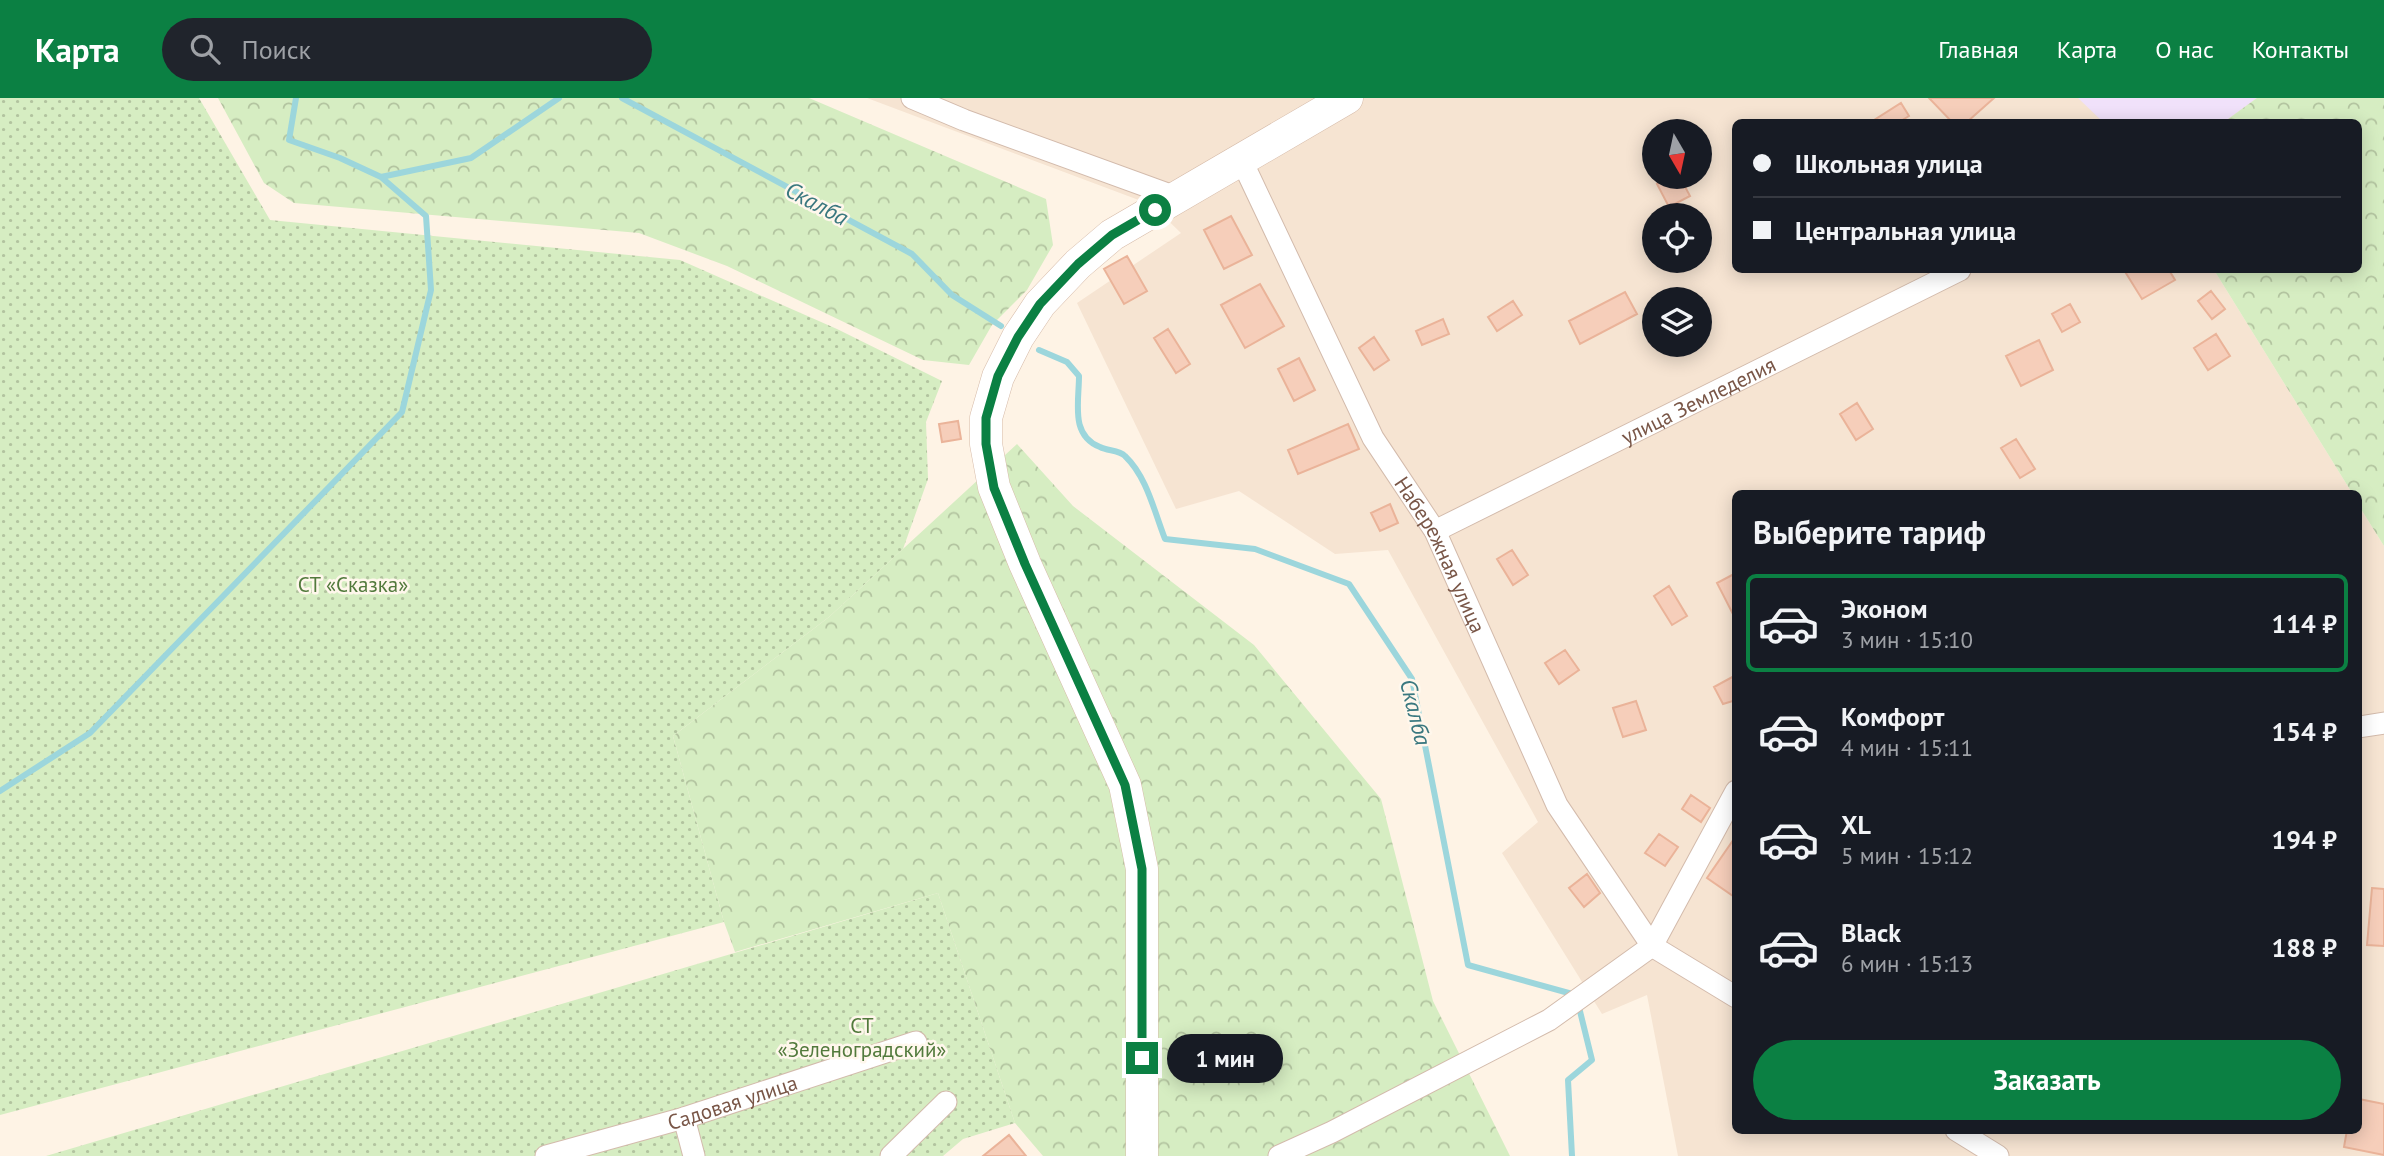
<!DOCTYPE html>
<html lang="ru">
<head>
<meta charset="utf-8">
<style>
	:root { --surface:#171b24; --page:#20242c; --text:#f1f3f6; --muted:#9ea1a6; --line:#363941; --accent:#0b8043 }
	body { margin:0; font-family:"PT Sans",sans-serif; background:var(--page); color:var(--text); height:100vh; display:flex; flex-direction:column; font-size:26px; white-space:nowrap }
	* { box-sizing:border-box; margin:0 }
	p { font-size:23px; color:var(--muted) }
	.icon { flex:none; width:38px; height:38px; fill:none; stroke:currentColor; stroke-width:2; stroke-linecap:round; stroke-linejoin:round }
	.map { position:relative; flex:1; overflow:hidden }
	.details { position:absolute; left:1732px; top:392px; width:630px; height:644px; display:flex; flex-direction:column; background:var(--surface); border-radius:10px; box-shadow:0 4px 18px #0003 }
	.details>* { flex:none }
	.hud { position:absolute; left:1732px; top:21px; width:630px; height:154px; border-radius:10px; box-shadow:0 4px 18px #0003; display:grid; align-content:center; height:154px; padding:0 21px; background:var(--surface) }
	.needle { width:46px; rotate:171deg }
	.fabs { position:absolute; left:1642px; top:21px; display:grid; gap:14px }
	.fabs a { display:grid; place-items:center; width:70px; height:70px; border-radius:50%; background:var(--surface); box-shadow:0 4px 18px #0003; font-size:35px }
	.end { position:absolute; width:32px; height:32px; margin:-16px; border:9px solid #0b8043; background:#fff; box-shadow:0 0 0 4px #fff }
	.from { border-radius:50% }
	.bubble { position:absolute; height:49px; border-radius:24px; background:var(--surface); box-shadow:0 4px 18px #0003; font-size:23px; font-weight:600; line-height:49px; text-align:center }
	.hud b { display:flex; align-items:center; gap:24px; height:66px; font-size:26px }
	.hud b+b { border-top:2px solid var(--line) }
	.hud i { width:18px; height:18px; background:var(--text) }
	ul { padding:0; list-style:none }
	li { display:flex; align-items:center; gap:21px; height:98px; margin:0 14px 10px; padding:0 7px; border:4px solid transparent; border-radius:10px }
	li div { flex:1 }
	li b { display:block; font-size:26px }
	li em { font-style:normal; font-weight:600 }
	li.current { border-color:var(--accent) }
	li>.icon { width:63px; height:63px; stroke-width:1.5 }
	h2 { padding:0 21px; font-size:32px; line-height:84px }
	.action { display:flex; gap:14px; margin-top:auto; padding:14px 21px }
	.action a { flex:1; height:80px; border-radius:42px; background:var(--accent); color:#fff; font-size:28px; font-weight:600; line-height:80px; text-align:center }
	header { display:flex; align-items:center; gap:42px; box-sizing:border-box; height:98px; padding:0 35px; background:var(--accent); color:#fff }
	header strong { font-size:33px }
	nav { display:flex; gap:38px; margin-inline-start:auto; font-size:24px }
	.search { width:490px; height:63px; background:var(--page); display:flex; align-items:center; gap:18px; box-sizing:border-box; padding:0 24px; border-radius:38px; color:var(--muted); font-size:26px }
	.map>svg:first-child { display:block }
	.residential { fill:#f6e4d2; fill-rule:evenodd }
	.education { fill:#f0e1fa }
	.green { fill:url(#green-dots) }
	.forest { fill:url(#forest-crowns) }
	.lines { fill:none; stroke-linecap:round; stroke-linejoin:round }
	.stream { stroke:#9cd6dc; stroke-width:6 }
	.building { fill:#f6ceba; stroke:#eab399; stroke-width:2 }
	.street-casing { stroke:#d3bbac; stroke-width:23 }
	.secondary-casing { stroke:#d6bba9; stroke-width:33 }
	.street { stroke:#fff; stroke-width:21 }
	.secondary { stroke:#fff; stroke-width:32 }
	.route { stroke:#0b8043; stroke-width:9 }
	.labels { text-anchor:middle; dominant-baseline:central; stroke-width:5; stroke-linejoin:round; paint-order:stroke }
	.street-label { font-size:21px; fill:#795647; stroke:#fff7ec }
	.park-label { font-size:21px; fill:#527a3c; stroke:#fff7ec }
	.water-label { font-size:23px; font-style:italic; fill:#3a787f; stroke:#fff7ec }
</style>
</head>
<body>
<header>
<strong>Карта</strong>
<div class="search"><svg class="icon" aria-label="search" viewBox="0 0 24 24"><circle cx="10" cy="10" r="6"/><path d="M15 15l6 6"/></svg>Поиск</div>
<nav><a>Главная</a><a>Карта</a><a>О нас</a><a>Контакты</a></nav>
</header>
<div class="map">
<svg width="2384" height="1058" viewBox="0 0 2384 1058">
	<defs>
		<pattern id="green-dots" width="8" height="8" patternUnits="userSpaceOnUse" patternTransform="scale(1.75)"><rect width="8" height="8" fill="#d6edc2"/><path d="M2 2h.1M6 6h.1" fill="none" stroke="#b2c39f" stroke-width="1.8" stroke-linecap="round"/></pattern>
		<pattern id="forest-crowns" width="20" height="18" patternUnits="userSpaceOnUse" patternTransform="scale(1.75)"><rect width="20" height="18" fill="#d6edc2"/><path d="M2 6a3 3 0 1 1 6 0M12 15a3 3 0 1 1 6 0" fill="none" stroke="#b2c39f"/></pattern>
	</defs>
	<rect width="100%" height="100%" fill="#fef3e5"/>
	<path class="residential" d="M867 0H2257L2224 24H1736V172H2214L2352 395 1736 396V1032H2359V408L2384 448V1058H1678L1647 897 1602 916 1502 755 1538 724 1388 452 1335 456 1239 393 1176 411 1077 205 1181 135 1152 107ZM1654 33H1699V79H1654ZM1654 117H1699V163H1654ZM1654 201H1699V247H1654Z"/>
	<path class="education" d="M2078 0H2257L2224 24H2103Z"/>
	<path class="green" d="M0 0H199L270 122 680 162 837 231 942 283 926 324 928 381 903 451 829 519 673 638 724 824 0 1017Z
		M938 795 1015 1025 963 1041 943 1058H46Z"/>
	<path class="forest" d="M218 0H809L1046 101 1053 147 1027 192 992 227 969 267 923 262 727 168 639 135 294 105 264 85Z
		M2257 0H2384V448L2359 408V396L2352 395 2214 172H2359V24H2224Z
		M1017 346 1073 408 1254 547 1381 701 1433 903 1510 1058H1043L1015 1025 938 795 735 854 724 824 673 638 829 519Z"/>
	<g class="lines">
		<path class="stream" d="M296 0 289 42 340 60 381 79 471 60 559 0
			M622 0 912 156 952 197 1001 228
			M1039 252 1067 264 1079 278C1079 305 1070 337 1100 349 1108 353 1119 352 1125 358 1147 379 1154 413 1165 441L1255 451 1349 486 1412 581 1468 867 1576 897 1592 962 1568 982 1572 1058
			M0 693 90 635 402 314 431 192 426 118 381 79"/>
	</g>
	<path class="building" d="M1929 0H1994L1967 24H1952Z
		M1901 5 1909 18 1899 24H1871Z
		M1671 79H1680L1690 98 1669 109 1657 86Z
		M1231 118 1252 157 1224 171 1204 132Z
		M1127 158 1147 193 1124 206 1104 171Z
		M2124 172H2169L2175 182 2142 201Z
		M1260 186 1284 228 1245 250 1221 207Z
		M2211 193 2225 211 2212 221 2198 203Z
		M1625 194 1637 216 1580 246 1569 223Z
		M1513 203 1522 217 1497 233 1488 219Z
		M2070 206 2080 224 2062 234 2052 216Z
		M1443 221 1449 236 1422 247 1416 233Z
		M1168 231 1190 266 1176 275 1154 240Z
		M2216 236 2230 258 2208 272 2194 250Z
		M1374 239 1389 262 1374 272 1359 250Z
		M2039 242 2053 272 2021 288 2006 258Z
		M1299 260 1315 292 1294 303 1278 271Z
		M1857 305 1873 331 1856 342 1840 316Z
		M958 323 961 341 942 344 939 326Z
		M1348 326 1359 351 1298 376 1288 352Z
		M2016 341 2035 371 2020 380 2001 350Z
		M1390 406 1398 425 1380 433 1371 415Z
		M1512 452 1528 477 1513 487 1497 461Z
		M1736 475V522L1717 485Z
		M1669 488 1687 518 1672 527 1654 498Z
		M1565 552 1579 572 1559 586 1545 565Z
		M1736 577V602L1723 606 1714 589Z
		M1636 603 1646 632 1623 639 1613 610Z
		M1691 697 1710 710 1701 724 1682 711Z
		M1659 736 1678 749 1665 768 1645 755Z
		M1736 738V800L1707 780Z
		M1587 776 1600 795 1584 809 1569 790Z
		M2372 790 2384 791V848L2367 847Z
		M2359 1001 2384 1006V1057L2344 1049 2347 1032H2359Z
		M1009 1037 1026 1058H983Z"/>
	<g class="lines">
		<defs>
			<g id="street">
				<path d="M912 0 964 22 1176 99"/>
				<path id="s1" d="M1241 61 1373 340 1435 433 1557 707 1652 848 1736 899"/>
				<path id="s2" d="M1435 433 1960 172"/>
				<path d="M2359 629 2384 625"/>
				<path d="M684 1020 694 1058"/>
				<path d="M1956 1032 1998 1058"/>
				<path id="s3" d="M546 1058 684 1020 916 944"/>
				<path d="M891 1058 946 1004"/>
				<path d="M1279 1058 1332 1034 1549 922 1652 848 1736 693"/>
			</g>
			<path id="secondary" d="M1142 1058V771L1125 687 1025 466 994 389 986 346V320L998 279 1018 239 1040 206 1078 166 1112 137 1347 0"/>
		</defs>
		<use href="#street" class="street-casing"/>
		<use href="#secondary" class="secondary-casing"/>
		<use href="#street" class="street"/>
		<use href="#secondary" class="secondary"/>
	</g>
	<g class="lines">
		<path class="route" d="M1142 960V771L1125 687 1025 466 994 390 986 346V320L998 278 1018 239 1040 206 1078 166 1112 137 1155 112"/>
	</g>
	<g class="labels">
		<g class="street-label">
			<text stroke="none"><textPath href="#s2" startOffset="294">улица Земледелия</textPath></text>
			<text stroke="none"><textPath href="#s1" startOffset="444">Набережная улица</textPath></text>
			<text stroke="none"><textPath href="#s3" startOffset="194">Садовая улица</textPath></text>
		</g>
		<g class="park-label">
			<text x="353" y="486">СТ «Сказка»</text>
			<text x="862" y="927">СТ<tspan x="862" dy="24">«Зеленоградский»</tspan></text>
		</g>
		<g class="water-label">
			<text transform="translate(817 105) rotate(28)">Скалба</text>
			<text transform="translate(1416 614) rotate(76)">Скалба</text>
		</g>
	</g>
</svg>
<div class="fabs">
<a><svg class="needle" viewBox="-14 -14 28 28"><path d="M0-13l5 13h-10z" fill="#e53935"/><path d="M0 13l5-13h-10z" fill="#9ea1a6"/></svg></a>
<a><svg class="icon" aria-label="locate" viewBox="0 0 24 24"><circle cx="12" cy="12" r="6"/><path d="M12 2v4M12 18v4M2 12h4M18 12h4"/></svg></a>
<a><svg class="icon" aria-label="layers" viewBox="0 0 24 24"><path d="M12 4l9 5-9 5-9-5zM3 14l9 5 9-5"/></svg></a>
</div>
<i class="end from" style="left:1155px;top:112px"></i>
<i class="end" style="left:1142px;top:960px"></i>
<div class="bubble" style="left:1167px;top:936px;width:116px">1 мин</div>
<div class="hud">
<b><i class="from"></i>Школьная улица</b>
<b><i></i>Центральная улица</b>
</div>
<section class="details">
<h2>Выберите тариф</h2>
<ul>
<li class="current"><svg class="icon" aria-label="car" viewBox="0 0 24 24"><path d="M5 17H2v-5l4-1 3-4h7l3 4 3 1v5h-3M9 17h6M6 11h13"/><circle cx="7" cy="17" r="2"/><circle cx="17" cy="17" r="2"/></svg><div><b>Эконом</b><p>3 мин · 15:10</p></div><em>114 ₽</em></li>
<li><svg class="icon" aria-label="car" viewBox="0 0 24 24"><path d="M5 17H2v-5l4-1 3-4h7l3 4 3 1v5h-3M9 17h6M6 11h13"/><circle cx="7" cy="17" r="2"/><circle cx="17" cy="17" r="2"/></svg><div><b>Комфорт</b><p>4 мин · 15:11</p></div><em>154 ₽</em></li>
<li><svg class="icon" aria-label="car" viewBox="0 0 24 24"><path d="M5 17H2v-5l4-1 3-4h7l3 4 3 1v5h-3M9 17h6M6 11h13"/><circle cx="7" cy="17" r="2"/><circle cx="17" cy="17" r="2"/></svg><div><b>XL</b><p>5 мин · 15:12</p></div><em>194 ₽</em></li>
<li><svg class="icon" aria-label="car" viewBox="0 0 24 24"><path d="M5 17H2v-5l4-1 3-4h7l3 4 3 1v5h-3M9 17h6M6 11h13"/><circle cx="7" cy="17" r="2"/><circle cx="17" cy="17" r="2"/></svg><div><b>Black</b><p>6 мин · 15:13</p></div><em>188 ₽</em></li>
</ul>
<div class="action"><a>Заказать</a></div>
</section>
</div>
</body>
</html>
